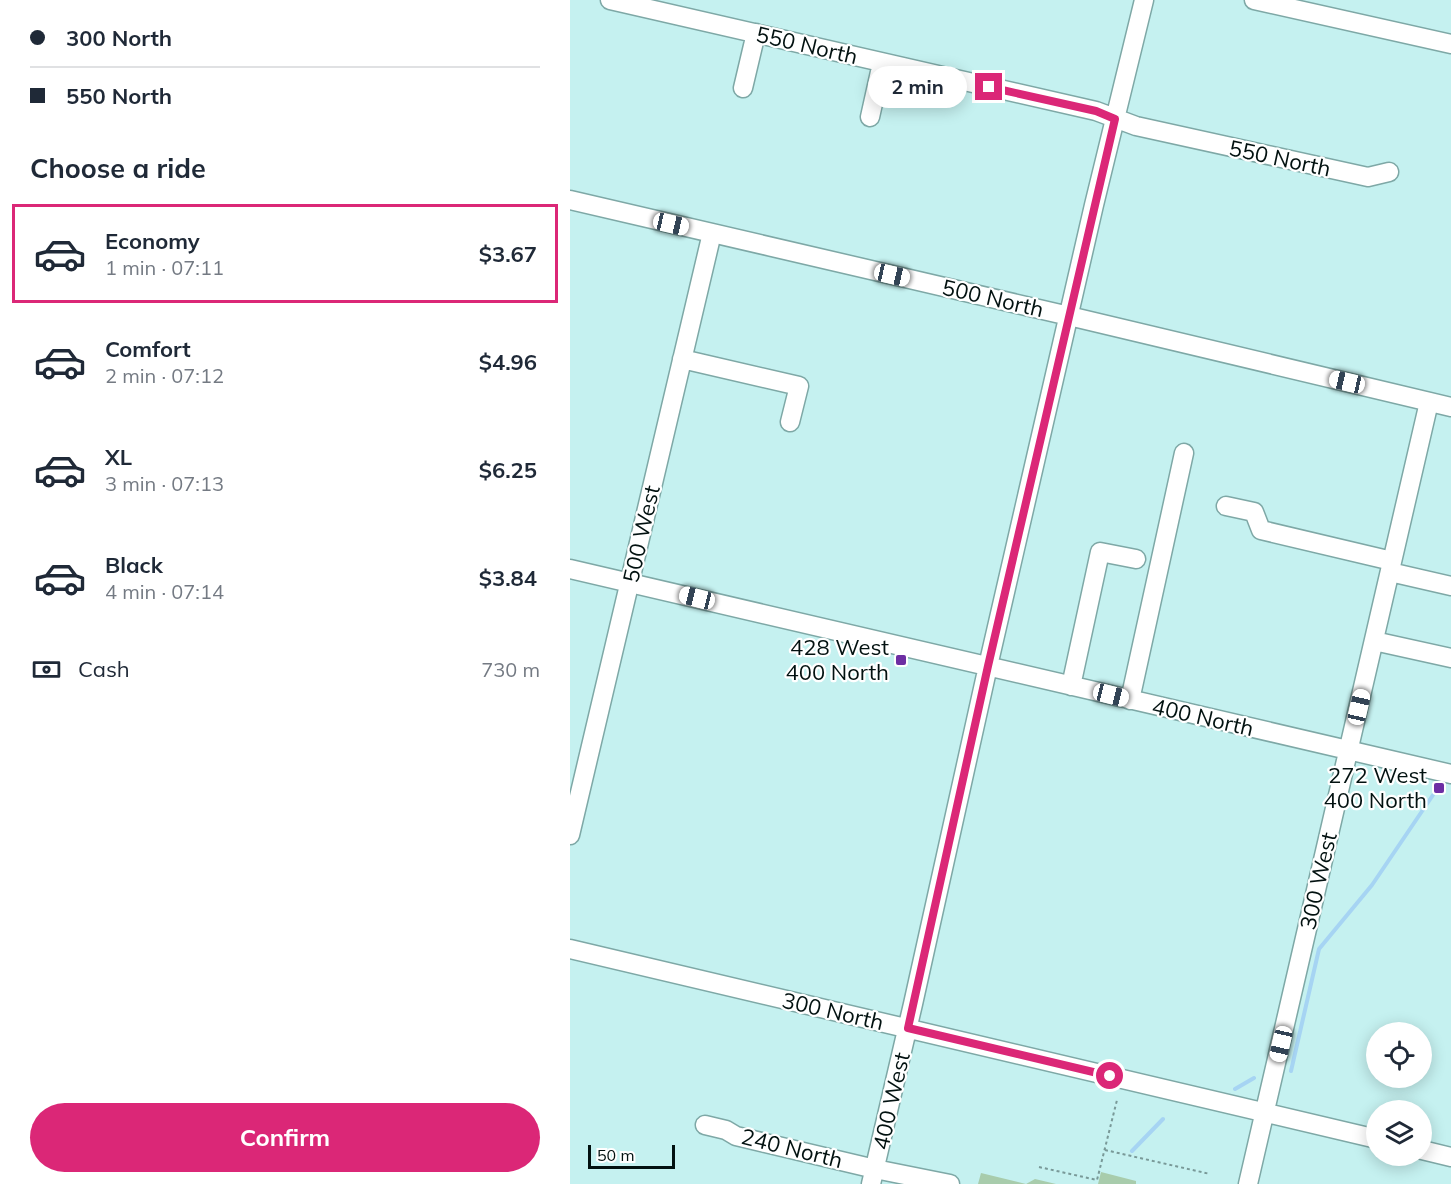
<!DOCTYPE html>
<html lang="en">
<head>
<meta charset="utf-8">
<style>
	:root { --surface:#fff; --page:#f2f2f3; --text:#1f2937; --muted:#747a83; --line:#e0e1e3; --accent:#db2777 }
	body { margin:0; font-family:Mulish,sans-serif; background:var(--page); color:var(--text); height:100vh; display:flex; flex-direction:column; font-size:22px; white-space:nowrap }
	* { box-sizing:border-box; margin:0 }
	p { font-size:20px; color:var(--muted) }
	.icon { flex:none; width:33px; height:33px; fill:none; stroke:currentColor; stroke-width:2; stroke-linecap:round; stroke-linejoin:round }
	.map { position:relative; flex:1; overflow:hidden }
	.sheet { display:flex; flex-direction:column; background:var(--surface); width:570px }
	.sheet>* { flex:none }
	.guide { display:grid; align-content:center; height:132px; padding:0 30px; background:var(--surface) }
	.buttons { position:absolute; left:796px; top:1022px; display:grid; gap:12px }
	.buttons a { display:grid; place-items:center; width:66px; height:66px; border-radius:50%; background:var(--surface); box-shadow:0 3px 15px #0003; font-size:30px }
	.scale { position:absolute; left:18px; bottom:15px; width:87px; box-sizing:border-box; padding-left:6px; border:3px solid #021110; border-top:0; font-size:16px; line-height:21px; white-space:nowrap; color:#021110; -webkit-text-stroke:4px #fff; paint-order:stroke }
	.end { position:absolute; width:27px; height:27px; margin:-14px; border:8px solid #db2777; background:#fff; box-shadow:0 0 0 3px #fff }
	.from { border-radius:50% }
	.bubble { position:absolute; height:42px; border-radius:21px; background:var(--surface); box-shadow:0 3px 15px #0003; font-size:20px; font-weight:700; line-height:42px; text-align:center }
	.car { position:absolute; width:18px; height:36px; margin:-18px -9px; border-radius:8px; box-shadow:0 0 4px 2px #0007; background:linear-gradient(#fff 24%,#345 0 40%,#fff 0 76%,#345 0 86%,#fff 0) }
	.guide b { display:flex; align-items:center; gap:21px; height:57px; font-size:22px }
	.guide b+b { border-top:2px solid var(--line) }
	.guide i { width:15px; height:15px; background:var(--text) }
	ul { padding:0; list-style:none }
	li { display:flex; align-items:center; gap:18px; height:99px; margin:0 12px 9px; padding:0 18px; border:3px solid transparent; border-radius:0px }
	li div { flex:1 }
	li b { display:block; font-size:22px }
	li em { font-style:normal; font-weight:700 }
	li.selected { border-color:var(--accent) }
	li>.icon { width:54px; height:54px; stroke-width:1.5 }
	h2 { padding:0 30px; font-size:27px; line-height:72px }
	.pay { display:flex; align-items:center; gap:15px; height:66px; padding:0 30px; font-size:22px }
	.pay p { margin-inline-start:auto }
	.button { display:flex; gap:12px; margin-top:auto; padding:12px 30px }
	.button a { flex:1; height:69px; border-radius:36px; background:var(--accent); color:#fff; font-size:24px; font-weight:700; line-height:69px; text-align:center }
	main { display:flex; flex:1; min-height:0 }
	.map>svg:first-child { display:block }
	.green { fill:#a8ccac }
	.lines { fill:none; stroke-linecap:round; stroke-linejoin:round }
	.stream { stroke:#a6d4f3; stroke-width:4 }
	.minor-casing { stroke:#7ea8a6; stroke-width:21 }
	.path { stroke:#799998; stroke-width:2; stroke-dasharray:3 3; stroke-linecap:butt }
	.minor { stroke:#fff; stroke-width:18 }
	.route { stroke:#db2777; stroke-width:8 }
	.poi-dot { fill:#6d2ea3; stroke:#fff; stroke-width:2 }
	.labels { text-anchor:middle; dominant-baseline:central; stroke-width:4.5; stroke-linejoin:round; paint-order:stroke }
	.street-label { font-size:22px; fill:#021110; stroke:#fff }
	.poi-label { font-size:22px; fill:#021110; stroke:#fff; text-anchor:end }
</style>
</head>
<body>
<main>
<section class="sheet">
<div class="guide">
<b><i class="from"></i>300 North</b>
<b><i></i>550 North</b>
</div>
<h2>Choose a ride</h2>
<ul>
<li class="selected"><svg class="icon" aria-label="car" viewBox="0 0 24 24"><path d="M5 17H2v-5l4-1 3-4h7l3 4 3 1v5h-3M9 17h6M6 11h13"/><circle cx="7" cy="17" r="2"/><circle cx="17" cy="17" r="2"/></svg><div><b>Economy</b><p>1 min · 07:11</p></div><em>$3.67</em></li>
<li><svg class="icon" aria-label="car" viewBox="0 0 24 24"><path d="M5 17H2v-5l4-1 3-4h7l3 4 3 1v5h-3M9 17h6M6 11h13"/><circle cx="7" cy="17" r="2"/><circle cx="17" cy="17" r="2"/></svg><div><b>Comfort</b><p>2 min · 07:12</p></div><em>$4.96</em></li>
<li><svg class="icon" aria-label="car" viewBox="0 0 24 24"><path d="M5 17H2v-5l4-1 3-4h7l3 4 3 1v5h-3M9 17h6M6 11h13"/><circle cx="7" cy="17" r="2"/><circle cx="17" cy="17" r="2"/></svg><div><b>XL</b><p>3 min · 07:13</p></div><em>$6.25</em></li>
<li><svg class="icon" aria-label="car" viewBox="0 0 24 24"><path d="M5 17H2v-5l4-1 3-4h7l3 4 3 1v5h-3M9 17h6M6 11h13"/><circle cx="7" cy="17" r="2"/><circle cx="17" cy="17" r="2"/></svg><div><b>Black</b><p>4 min · 07:14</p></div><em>$3.84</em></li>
</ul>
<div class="pay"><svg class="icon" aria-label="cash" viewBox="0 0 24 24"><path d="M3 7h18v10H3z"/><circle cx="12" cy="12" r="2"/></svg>Cash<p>730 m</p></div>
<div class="button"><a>Confirm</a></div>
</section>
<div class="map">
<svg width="881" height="1184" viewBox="0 0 881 1184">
	<rect width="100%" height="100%" fill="#c5f1f0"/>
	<path class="green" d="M531 1172 566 1181V1184H528Z
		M411 1173 456 1184 465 1179 486 1184H408Z"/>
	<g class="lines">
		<path class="stream" d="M721 1071 749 949 802 885 863 795
			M665 1089 684 1078
			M562 1151 593 1119"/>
		<defs>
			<path id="minor" d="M40 0 526 111 566 126 798 177 819 172
				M684 0 881 44
				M173 88 186 33
				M300 117 312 63
				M0 200 499 316 881 407
				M112 359 229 386 220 422
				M656 506 684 512 691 530 822 561
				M0 569 881 774
				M820 572 881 586
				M804 641 881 658
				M501 686 530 552 566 559
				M560 700 614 453
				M0 835 142 233
				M0 949 807 1139
				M135 1125 156 1130 166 1136 305 1169 380 1184
				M852 1150 881 1157
				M301 1184 343 1004 418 666 524 205 574 0
				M678 1184 859 402"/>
		</defs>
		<use href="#minor" class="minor-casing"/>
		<path class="path" d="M535 1150 640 1174
			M469 1167 527 1180 547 1100"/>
		<use href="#minor" class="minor"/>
	</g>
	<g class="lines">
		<path class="route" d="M419 87 526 111 545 119 418 666 338 1028 540 1076"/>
	</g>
	<g class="poi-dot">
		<rect x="325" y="654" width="12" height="12" rx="3"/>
		<rect x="863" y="782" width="12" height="12" rx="3"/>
	</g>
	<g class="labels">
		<g class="street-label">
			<text transform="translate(237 45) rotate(13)">550 North</text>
			<text transform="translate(710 158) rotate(12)">550 North</text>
			<text transform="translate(423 298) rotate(13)">500 North</text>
			<text transform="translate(71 534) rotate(-77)">500 West</text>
			<text transform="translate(633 717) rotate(13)">400 North</text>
			<text transform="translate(748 881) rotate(-77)">300 West</text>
			<text transform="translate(263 1011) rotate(13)">300 North</text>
			<text transform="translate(321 1101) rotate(-77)">400 West</text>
			<text transform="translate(222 1148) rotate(14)">240 North</text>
		</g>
		<g class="poi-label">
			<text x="319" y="647">428 West<tspan x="319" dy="25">400 North</tspan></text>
			<text x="857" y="775">272 West<tspan x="857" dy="25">400 North</tspan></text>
		</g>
	</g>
</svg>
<div class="buttons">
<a><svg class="icon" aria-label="locate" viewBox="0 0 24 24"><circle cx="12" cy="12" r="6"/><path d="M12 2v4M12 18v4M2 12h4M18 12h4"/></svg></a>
<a><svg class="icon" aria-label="layers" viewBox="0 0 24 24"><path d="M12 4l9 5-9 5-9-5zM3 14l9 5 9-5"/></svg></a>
</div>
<div class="scale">50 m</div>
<i class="end from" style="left:540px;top:1076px"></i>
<i class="end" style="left:419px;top:87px"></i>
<div class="bubble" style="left:298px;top:66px;width:99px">2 min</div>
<i class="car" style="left:101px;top:224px;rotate:103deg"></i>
<i class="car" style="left:322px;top:275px;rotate:103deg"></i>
<i class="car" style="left:777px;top:382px;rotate:283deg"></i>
<i class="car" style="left:127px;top:598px;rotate:284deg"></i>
<i class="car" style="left:541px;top:695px;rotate:104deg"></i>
<i class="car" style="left:789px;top:707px;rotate:13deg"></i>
<i class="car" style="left:711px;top:1044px;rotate:193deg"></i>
</div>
</main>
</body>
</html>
